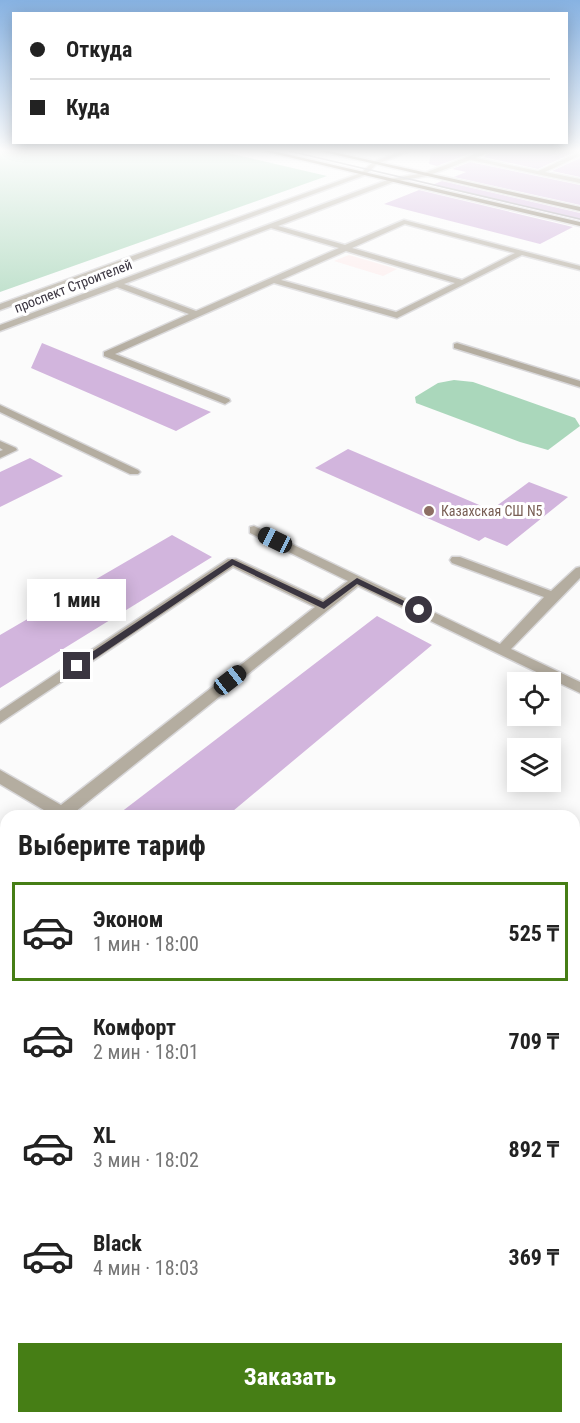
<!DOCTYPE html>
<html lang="ru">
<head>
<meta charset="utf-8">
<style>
	:root { --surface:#fff; --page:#f2f2f2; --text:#222; --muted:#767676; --line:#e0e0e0; --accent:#467e15 }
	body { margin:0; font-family:"Roboto Condensed",sans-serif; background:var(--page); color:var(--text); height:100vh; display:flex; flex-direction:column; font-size:22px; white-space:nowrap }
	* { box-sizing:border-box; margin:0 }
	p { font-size:20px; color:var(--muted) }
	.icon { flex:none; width:33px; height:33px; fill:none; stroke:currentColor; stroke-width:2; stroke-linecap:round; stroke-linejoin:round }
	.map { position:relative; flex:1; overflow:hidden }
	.details { position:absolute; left:0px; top:810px; width:580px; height:614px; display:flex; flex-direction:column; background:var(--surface); border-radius:18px 18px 0 0; box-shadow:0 3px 15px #0003 }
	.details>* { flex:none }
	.top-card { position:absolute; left:12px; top:12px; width:556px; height:132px; border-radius:0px; box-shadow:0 3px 15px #0003; display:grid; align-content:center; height:132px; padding:0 18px; background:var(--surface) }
	.fabs { position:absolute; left:507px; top:672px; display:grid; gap:12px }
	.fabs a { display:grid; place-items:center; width:54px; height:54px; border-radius:0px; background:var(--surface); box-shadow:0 3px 15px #0003; font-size:30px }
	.end { position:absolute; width:27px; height:27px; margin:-14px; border:8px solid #3a3540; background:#fff; box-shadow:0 0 0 3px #fff }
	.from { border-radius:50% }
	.bubble { position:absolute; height:42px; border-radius:0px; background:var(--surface); box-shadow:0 3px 15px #0003; font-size:20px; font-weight:700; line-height:42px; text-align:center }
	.car { position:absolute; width:18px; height:36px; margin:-18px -9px; border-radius:8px; box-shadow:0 0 4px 2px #0007; background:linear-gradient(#222 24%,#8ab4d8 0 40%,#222 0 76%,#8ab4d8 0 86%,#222 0) }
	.top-card b { display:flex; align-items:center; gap:21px; height:57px; font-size:22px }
	.top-card b+b { border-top:2px solid var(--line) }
	.top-card i { width:15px; height:15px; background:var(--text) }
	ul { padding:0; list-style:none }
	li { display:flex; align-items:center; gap:18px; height:99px; margin:0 12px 9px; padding:0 6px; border:3px solid transparent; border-radius:0px }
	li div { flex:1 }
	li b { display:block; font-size:22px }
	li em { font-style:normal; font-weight:700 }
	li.active { border-color:var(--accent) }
	li>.icon { width:54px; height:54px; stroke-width:1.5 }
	h2 { padding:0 18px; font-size:27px; line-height:72px }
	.button { display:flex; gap:12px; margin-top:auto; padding:12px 18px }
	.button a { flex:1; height:69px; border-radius:0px; background:var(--accent); color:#fff; font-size:24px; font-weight:700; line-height:69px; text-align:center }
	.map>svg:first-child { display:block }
	.industrial { fill:#fdeded }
	.green { fill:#aad7bb }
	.building { fill:#d2b5dd }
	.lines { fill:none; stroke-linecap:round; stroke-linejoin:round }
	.minor-casing { stroke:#d8d7d9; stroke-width:3 }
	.major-casing { stroke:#d8d7d9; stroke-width:3 }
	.minor { fill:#b4ada0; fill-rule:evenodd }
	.major { fill:#796c56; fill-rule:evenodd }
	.tram { stroke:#9e9ca1; stroke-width:1.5 }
	.route { fill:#3a3540 }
	.education-dot { fill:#8d6e63; stroke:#fff; stroke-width:2 }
	.labels { text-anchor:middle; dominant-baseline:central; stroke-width:6; stroke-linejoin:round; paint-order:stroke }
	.far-street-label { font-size:14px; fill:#3a3540; stroke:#fff }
	.far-education-label { font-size:14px; fill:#785e54; stroke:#fff; text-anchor:start }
</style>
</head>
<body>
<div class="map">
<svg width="580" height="1423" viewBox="0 0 580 1423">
	<rect width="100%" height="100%" fill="#fbfbfb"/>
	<path class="industrial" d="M349 255 397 269 383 276 334 261Z"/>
	<path class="green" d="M0 151H220L327 176 0 292Z
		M454 380 473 382 575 418 580 426 548 450 520 442 416 403 415 397 438 383Z"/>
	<path class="building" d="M431 151H477L437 166 429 164Z
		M493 151H577L538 169 483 157Z
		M580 158V177L552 171Z
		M470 162 580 185V205L454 177 466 172 452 169Z
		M442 181 580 213V220L432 185Z
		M419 190 573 227 540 244 384 204Z
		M42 343 211 412 176 431 31 368Z
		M348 449 491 510 529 482 568 497 507 546 485 537 479 541 315 468Z
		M30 458 63 476 0 507V472Z
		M172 535 212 557 0 688V635Z
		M377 616 432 645 227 816H116Z"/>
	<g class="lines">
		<defs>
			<path id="minor" d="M402 151H410L377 164 365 175 0 310V304L361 173 373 162Z
				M483 151H491L476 158 538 171 580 152V156L545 172 580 179V183L470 160 427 176 393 182 278 226 345 245 404 220 580 266V270L522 255 397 318 274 283 115 354 229 399 230 401 225 404 104 356V352L189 314 117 287 0 331V325L390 179 424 173ZM405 224 515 253 462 280 352 248ZM271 228 339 248 196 311 124 284ZM346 251 455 283 396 312 281 280Z
				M457 343 580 381V387L454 348V344Z
				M0 405 138 470 140 472 138 474H130L0 412Z
				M0 441 16 448 17 450 0 458V451L3 450 0 448Z
				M254 526 500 644 544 597 452 563 450 560 452 557H460L551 591 576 568 580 567V578L511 649 580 682V693L358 586 70 816H54L0 784V770L61 805 315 607 233 567 0 723V711L228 559H236L323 600 348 581 250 533V527Z
				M580 946V968L574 970V948Z
				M574 1273 580 1275V1301L574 1299Z
				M235 1418H263L261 1423H233Z"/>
			<path id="major" d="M263 151H273L580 222V226Z
				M319 151H329L580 207V211Z"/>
		</defs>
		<use href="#minor" class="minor-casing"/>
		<use href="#major" class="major-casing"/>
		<use href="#minor" class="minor"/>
		<use href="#major" class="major"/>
		<path class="tram" d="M289 151 580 219"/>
	</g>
	<linearGradient id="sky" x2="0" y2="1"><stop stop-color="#87b2e2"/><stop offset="0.43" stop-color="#fdfdfd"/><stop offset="1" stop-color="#fdfdfd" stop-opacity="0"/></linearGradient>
	<rect width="580" height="350" fill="url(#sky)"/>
	<path class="route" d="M232 559 323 602 357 578 423 610 416 612 357 584 324 609 233 565 81 668H74V664Z"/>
	<circle class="education-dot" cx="429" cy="511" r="6"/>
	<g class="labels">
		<g class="far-street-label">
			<text transform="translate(73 286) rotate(-21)">проспект Строителей</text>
		</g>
		<g class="far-education-label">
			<text x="441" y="511">Казахская СШ N5</text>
		</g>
	</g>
</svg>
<div class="fabs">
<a><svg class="icon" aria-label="locate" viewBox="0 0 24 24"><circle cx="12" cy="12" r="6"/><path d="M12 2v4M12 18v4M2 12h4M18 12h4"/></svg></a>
<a><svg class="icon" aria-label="layers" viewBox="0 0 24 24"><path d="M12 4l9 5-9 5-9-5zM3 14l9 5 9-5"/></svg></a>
</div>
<i class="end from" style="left:419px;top:610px"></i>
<i class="end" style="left:77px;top:666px"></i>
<div class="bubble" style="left:27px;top:579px;width:99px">1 мин</div>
<i class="car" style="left:275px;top:540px;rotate:296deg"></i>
<i class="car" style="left:230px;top:680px;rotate:52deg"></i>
<div class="top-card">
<b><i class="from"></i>Откуда</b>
<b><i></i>Куда</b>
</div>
<section class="details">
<h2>Выберите тариф</h2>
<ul>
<li class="active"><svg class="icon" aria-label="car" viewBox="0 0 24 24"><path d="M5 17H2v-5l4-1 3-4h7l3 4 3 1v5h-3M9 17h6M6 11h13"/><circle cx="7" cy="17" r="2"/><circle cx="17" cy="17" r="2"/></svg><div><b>Эконом</b><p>1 мин · 18:00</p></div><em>525 ₸</em></li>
<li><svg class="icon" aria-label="car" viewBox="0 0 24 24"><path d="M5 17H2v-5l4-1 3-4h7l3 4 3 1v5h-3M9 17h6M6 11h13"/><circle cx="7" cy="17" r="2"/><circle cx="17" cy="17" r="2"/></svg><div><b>Комфорт</b><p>2 мин · 18:01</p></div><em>709 ₸</em></li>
<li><svg class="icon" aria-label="car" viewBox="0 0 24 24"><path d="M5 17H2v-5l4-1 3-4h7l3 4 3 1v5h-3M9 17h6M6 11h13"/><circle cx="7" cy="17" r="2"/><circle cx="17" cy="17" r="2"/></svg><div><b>XL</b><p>3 мин · 18:02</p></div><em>892 ₸</em></li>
<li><svg class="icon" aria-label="car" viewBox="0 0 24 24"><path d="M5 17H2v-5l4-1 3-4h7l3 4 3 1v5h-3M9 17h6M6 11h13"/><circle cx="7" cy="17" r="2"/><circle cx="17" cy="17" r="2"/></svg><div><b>Black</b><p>4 мин · 18:03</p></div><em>369 ₸</em></li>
</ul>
<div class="button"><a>Заказать</a></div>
</section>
</div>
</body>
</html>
